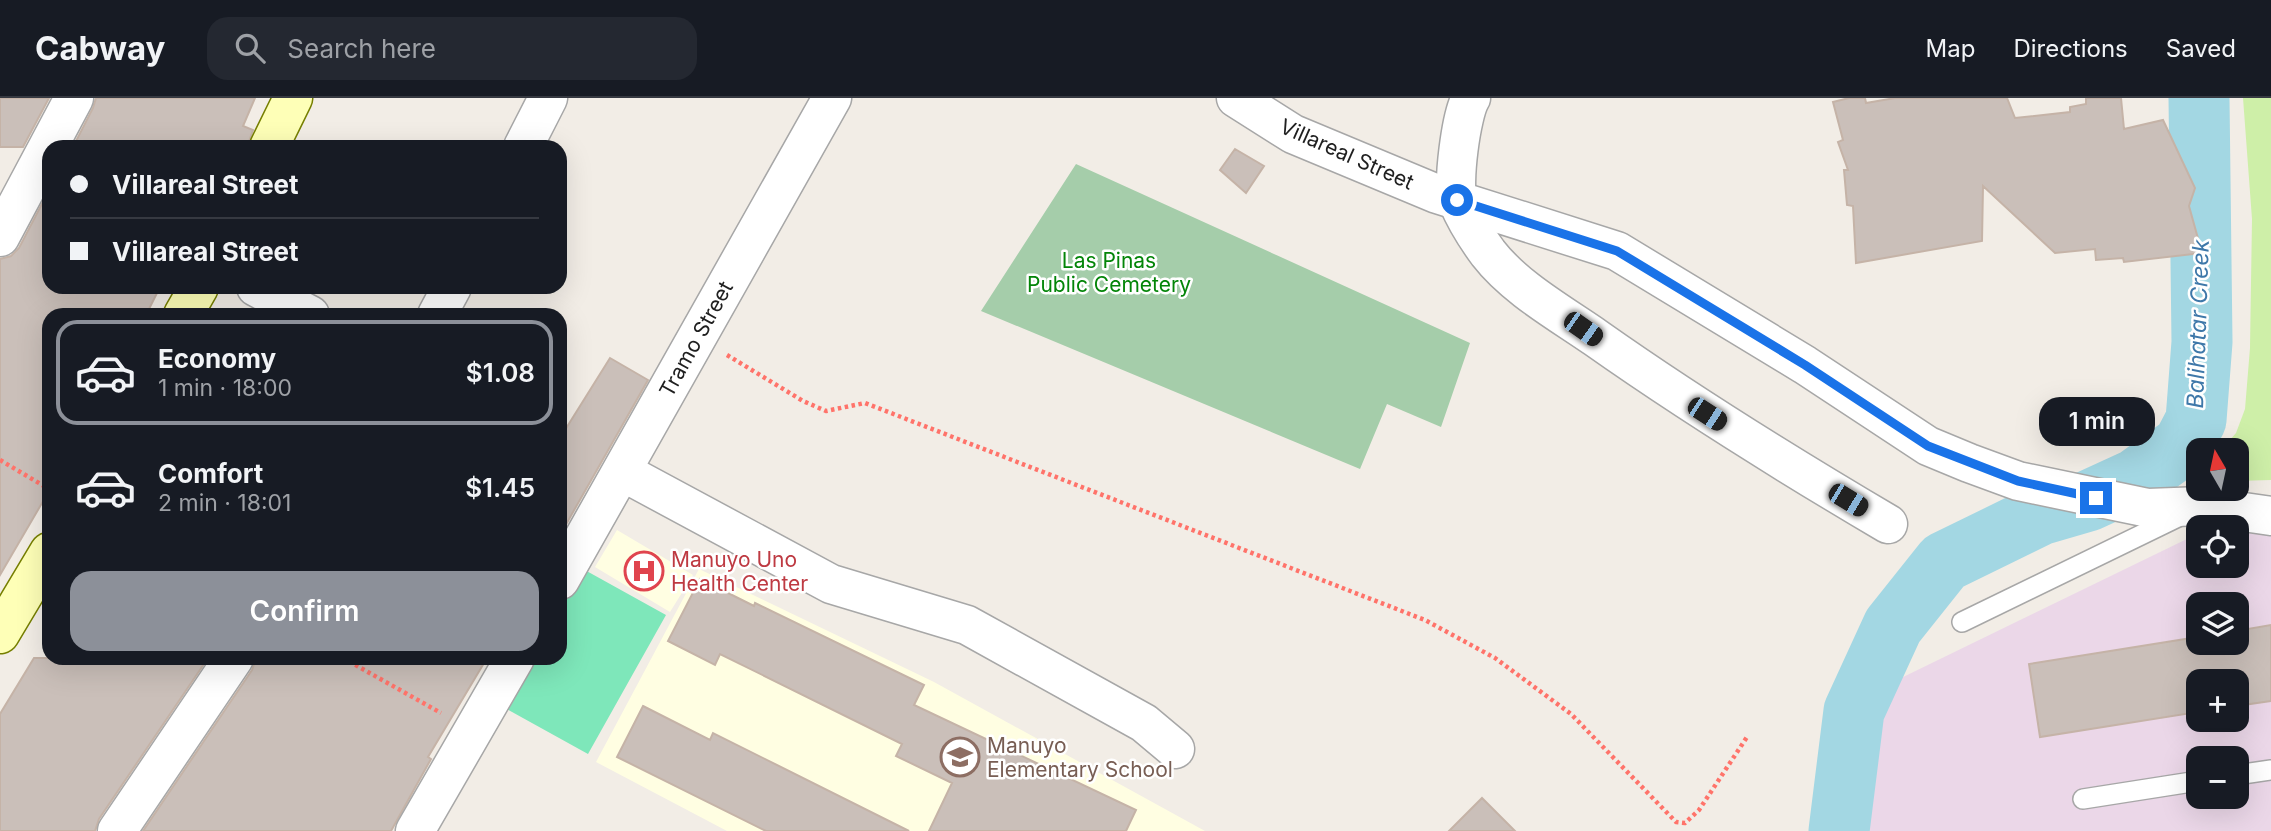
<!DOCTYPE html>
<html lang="en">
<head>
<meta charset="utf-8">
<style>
	:root { --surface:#171b24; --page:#242831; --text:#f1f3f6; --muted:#9ea1a6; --line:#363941; --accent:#8c9099 }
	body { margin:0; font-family:Inter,sans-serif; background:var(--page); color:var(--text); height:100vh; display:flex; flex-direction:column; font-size:26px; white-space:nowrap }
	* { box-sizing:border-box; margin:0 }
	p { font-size:23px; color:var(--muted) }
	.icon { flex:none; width:38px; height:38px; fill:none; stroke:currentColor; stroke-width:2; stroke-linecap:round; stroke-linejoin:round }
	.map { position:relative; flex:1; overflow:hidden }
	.panel { position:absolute; left:42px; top:210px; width:525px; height:357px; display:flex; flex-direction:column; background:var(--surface); border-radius:21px; box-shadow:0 7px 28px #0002 }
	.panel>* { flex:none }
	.top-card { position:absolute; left:42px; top:42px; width:525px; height:154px; border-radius:21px; box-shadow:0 7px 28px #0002; display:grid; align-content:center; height:154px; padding:0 28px; background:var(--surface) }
	.needle { width:46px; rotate:351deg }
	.buttons { position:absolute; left:2186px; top:340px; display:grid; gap:14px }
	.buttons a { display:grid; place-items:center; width:63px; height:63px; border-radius:14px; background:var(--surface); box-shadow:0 7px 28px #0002; font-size:35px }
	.end { position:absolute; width:32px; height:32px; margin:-16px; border:9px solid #1a73e8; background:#fff; box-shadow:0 0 0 4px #fff }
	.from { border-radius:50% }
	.bubble { position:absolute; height:49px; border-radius:21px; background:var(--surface); box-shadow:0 7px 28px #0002; font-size:23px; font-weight:600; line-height:49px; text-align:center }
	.car { position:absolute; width:21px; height:42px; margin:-21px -10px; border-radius:9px; box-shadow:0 0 5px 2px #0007; background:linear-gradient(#222 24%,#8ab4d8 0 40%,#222 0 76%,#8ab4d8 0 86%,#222 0) }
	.top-card b { display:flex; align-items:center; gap:24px; height:66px; font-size:26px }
	.top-card b+b { border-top:2px solid var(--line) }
	.top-card i { width:18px; height:18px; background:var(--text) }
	ul { padding:12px 0 0; list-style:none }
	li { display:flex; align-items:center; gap:21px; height:105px; margin:0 14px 10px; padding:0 14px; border:4px solid transparent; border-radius:21px }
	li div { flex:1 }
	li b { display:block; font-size:26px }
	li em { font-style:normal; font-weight:600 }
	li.on { border-color:var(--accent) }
	li>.icon { width:63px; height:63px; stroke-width:1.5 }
	.primary-button { display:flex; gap:14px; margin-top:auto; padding:14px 28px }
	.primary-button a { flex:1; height:80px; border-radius:21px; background:var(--accent); color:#fff; font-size:28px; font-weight:600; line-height:80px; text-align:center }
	header { display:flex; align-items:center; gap:42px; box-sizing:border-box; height:98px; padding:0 35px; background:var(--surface); border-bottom:2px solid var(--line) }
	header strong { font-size:33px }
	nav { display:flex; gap:38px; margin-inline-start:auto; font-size:24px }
	.search { width:490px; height:63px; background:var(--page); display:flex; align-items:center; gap:18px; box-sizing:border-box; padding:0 24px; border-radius:21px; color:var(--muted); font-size:26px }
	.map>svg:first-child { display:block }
	.industrial { fill:#ebd7e8; fill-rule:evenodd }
	.education { fill:#fffee2 }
	.grass { fill:#ceefa8 }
	.cemetery { fill:#a5cdaa }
	.pitch { fill:#7ee7ba }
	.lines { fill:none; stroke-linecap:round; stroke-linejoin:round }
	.river { stroke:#a3d7e3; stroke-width:61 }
	.building { fill:#cabfb9; stroke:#c5b3a7; stroke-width:2 }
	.service-casing { stroke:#a7a7a7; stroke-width:22 }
	.minor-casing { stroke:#a7a7a7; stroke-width:41 }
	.tertiary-casing { stroke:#a7a7a7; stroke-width:41 }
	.secondary-casing { stroke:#767f00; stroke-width:41 }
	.path { stroke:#ff736a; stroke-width:4.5; stroke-dasharray:3.5 3.5; stroke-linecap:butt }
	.service { stroke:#fff; stroke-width:19 }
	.minor { stroke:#fff; stroke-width:38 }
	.tertiary { stroke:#fff; stroke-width:38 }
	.secondary { stroke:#feffb7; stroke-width:38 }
	.route { stroke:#1a73e8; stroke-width:9 }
	.labels { text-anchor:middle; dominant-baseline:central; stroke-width:5; stroke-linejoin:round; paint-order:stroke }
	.street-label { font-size:21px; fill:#202020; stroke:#fff }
	.park-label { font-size:21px; fill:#038508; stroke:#fff }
	.health-label { font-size:21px; fill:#be3a42; stroke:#fff; text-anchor:start }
	.education-label { font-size:21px; fill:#785e54; stroke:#fff; text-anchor:start }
	.water-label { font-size:23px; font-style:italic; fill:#3e78a9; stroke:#fff }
</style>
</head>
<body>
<header>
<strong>Cabway</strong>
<div class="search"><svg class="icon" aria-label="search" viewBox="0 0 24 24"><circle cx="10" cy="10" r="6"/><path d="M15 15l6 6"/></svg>Search here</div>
<nav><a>Map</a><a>Directions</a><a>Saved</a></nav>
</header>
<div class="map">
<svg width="2271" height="733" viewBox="0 0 2271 733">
	<rect width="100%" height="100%" fill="#f2ede6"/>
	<path class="industrial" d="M2261 432 2271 434V733H1863L1861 723 1870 647 1897 582 2191 439 2198 438V467H2236L2237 434ZM2198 506H2236V544H2198ZM2198 583H2236V621H2198ZM2198 660H2236V698H2198Z"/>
	<path class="education" d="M617 432 693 477 670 514 595 469Z
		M699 471 934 584 1205 733H727L596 664Z"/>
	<path class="grass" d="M2243 0H2271V382L2237 383 2236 352H2221L2236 335 2245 311 2250 250 2252 121Z"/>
	<path class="cemetery" d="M1076 66 1470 245 1441 329 1387 306 1360 371 981 213Z"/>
	<path class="pitch" d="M583 471 666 517 588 656 505 610 533 560H560V512Z"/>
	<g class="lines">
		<path class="river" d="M1839 733 1854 613 1893 528 1944 464 2040 417 2088 403 2136 381 2183 347 2196 322 2202 244 2199 0"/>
	</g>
	<path class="building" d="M0 0H49L23 49H0Z
		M96 0H255L243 28 253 32 247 49H73L93 10Z
		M1849 0H1865L1866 5 1895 0H2007L2015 20 2070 14V9L2086 6V0H2121L2124 31 2163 22 2195 90 2189 108 2202 155 2124 164 2123 160 2096 162 2095 151 2055 155 1983 88 1982 143 1856 165 1853 108 1847 107 1844 72H1848L1838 44 1843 42 1833 4Z
		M1235 51 1264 68 1246 95 1220 72Z
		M45 100 49 102V189H160L146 217H49V393L0 477V161L11 158 19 150Z
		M610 260 648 282 560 437V340Z
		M700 481 754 508 755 505 924 587 914 607 1136 712 1126 733H929L952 685 896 658 902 646 720 556 715 567 668 543Z
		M2271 527V603L2236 608V583H2198V614L2040 639 2029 566 2198 539V544H2236V533Z
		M34 560H208L99 721 95 733H0V616Z
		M256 560H487L428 659 431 661 391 733H143L252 572Z
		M643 608 710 642 713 635 909 733H766L617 659Z
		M1482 700 1515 733H1449Z"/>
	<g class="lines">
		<defs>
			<path id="service" d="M1962 524 2182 417
				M2236 677 2271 672
				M2083 701 2198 683"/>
			<path id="minor" d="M1471 0C1461 16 1452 87 1458 104 1465 121 1477 140 1488 155 1515 190 1560 215 1596 240 1691 307 1788 367 1888 426
				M523 49 548 0
				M0 139 74 0
				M256 189 310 217
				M437 217 452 189
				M623 374 831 486 967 527 1144 625 1175 651
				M117 733 234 560"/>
			<path id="tertiary" d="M1236 0 1293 36 1437 96 1617 153 1805 267 1928 348 1969 365 2018 383 2148 410 2202 408 2271 418
				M560 482 832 0
				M415 733 515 560"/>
			<path id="secondary" d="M269 49 293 0
				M183 217 199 189
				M0 536 49 454"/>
		</defs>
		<use href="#service" class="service-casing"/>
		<use href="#minor" class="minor-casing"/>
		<use href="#tertiary" class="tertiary-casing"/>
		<use href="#secondary" class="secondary-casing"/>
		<path class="path" d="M727 257 803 303 826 313 865 305 1425 522 1495 560 1571 616 1676 724 1685 725 1699 712 1747 639
			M0 362 49 391
			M343 560 441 615"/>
		<use href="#service" class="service"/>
		<use href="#minor" class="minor"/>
		<use href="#tertiary" class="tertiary"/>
		<use href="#secondary" class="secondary"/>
	</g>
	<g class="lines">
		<path class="route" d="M1457 102 1617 153 1805 267 1928 348 2018 383 2096 400"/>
	</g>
	<defs>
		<symbol id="hospital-ring" viewBox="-11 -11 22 22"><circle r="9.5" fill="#fff" stroke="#e0444e" stroke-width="1.5"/><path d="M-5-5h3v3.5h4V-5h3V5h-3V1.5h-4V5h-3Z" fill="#e0444e"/></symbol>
		<symbol id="school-ring" viewBox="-11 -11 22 22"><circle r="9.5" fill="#fff" stroke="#8d6e63" stroke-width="1.5"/><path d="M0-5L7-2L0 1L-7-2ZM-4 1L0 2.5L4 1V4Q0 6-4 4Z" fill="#8d6e63"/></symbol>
	</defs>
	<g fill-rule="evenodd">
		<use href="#hospital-ring" x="622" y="451" width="44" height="44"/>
		<use href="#school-ring" x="938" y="637" width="44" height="44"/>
	</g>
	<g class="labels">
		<g class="street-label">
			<text transform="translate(1347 56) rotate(24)">Villareal Street</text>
			<text transform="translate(696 241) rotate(-61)">Tramo Street</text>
		</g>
		<g class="park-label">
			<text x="1109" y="162">Las Pinas<tspan x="1109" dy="24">Public Cemetery</tspan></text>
		</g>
		<g class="health-label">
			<text x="671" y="461">Manuyo Uno<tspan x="671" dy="24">Health Center</tspan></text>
		</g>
		<g class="education-label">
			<text x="987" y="647">Manuyo<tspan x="987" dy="24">Elementary School</tspan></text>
		</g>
		<g class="water-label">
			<text transform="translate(2198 226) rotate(-88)">Balihatar Creek</text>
		</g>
	</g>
</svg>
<div class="buttons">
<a><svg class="needle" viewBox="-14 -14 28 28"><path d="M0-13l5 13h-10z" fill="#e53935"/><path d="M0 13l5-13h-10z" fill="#9ea1a6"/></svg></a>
<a><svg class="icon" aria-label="locate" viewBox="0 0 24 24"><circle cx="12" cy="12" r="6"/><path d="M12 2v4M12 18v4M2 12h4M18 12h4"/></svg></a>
<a><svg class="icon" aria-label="layers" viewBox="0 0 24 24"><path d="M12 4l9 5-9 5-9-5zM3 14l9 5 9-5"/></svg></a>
<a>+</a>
<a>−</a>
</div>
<i class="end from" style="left:1457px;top:102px"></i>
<i class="end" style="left:2096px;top:400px"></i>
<div class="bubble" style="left:2039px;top:299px;width:116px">1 min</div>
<i class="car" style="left:1583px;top:231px;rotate:125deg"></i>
<i class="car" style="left:1707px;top:316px;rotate:123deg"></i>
<i class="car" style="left:1848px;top:402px;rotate:121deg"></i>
<div class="top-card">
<b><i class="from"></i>Villareal Street</b>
<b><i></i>Villareal Street</b>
</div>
<section class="panel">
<ul>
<li class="on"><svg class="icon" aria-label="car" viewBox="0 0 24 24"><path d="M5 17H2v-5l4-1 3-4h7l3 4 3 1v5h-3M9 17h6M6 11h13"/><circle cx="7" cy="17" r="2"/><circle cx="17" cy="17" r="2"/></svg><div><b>Economy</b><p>1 min · 18:00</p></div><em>$1.08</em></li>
<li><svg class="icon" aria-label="car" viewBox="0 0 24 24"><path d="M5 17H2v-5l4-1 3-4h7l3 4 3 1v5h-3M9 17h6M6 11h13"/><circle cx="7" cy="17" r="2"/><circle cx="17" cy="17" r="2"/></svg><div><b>Comfort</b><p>2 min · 18:01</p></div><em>$1.45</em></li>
</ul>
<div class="primary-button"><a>Confirm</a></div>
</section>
</div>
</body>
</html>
